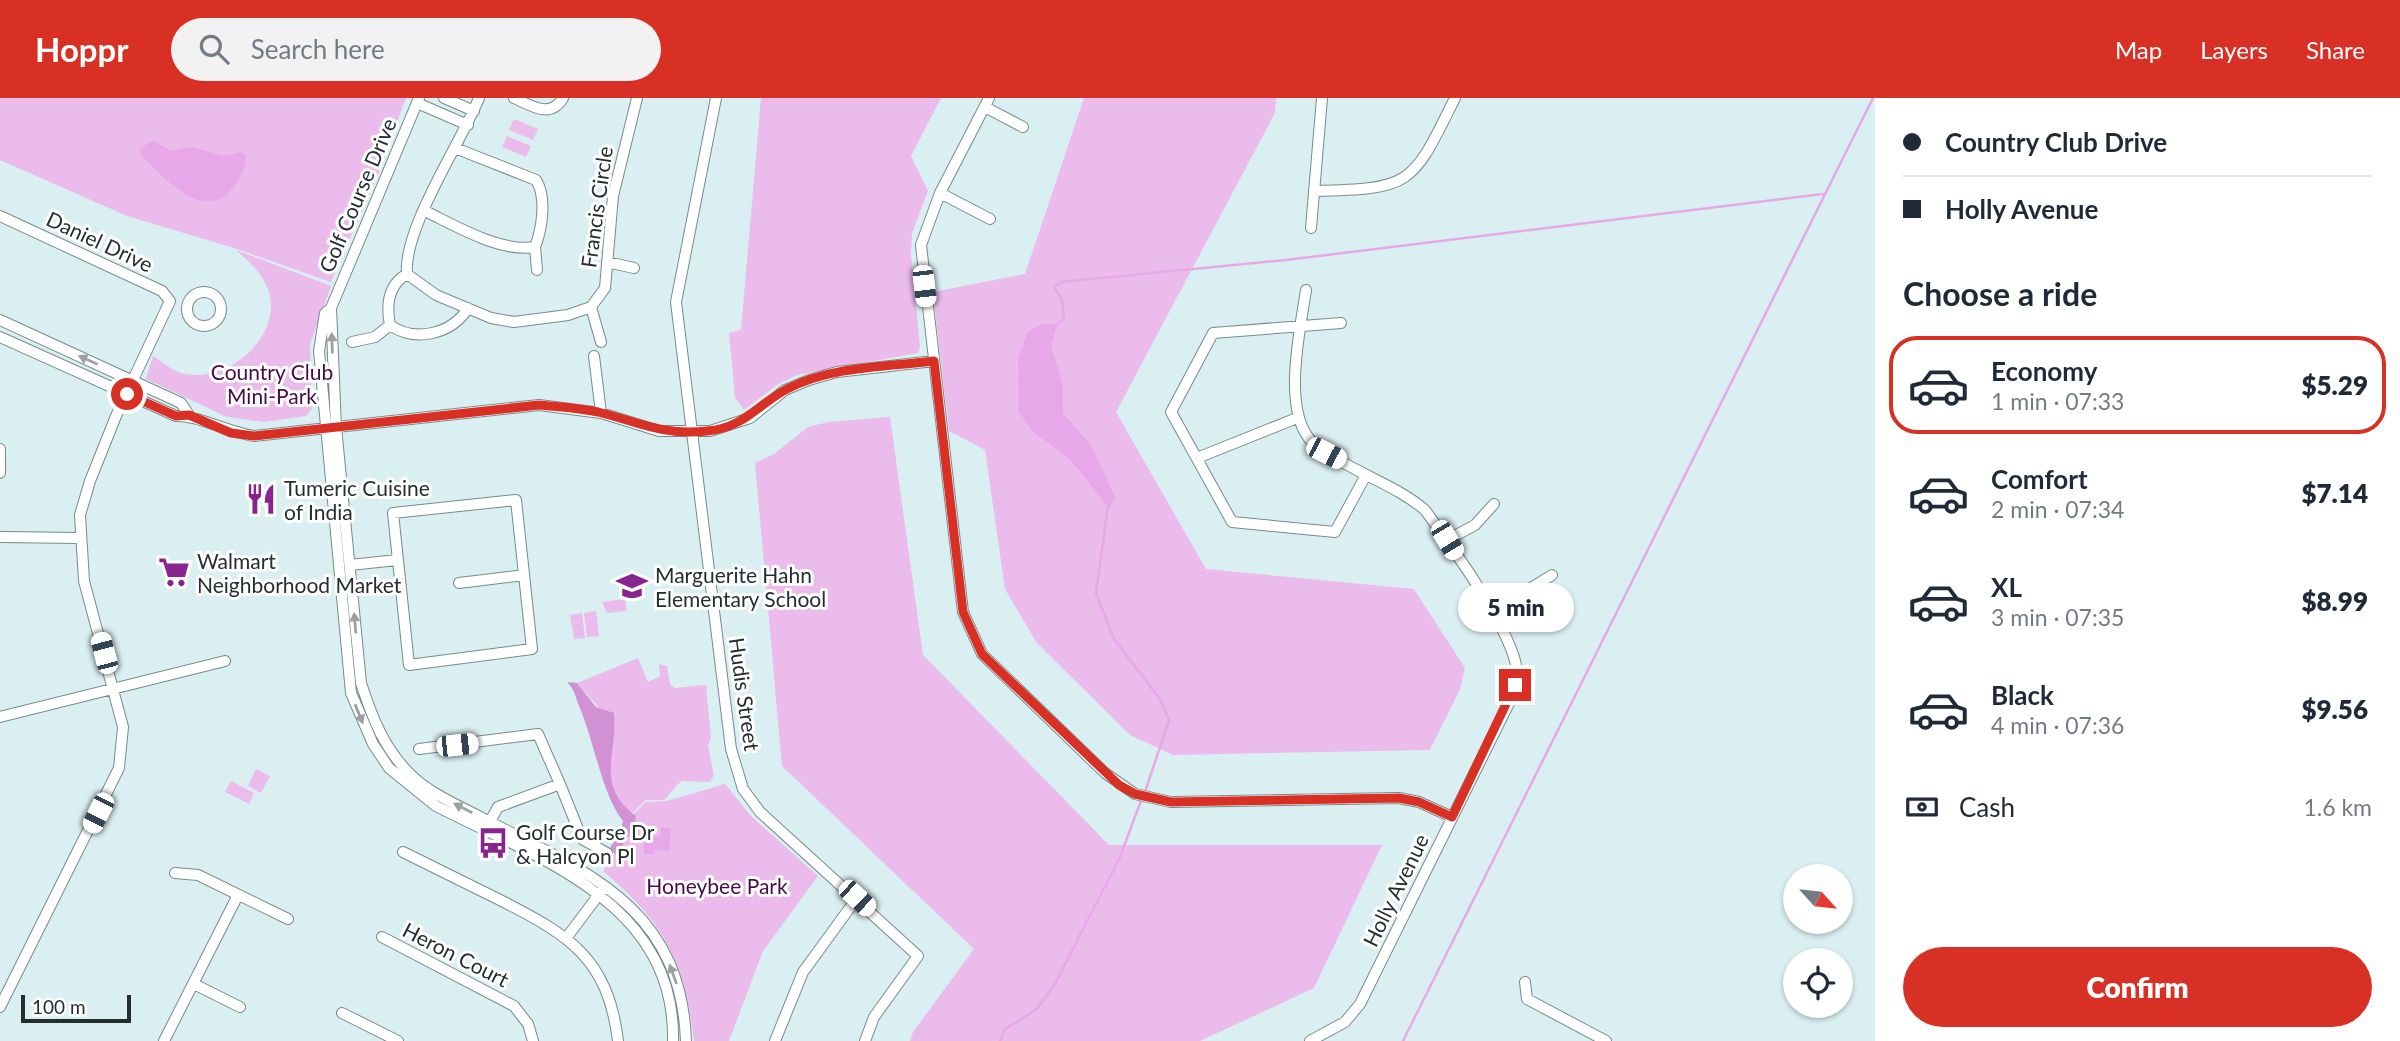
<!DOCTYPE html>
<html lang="en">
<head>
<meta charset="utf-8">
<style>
	:root { --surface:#fff; --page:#f2f2f3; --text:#1f2937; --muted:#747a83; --line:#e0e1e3; --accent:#d93025 }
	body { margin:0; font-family:Lato,sans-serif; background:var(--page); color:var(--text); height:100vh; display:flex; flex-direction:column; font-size:26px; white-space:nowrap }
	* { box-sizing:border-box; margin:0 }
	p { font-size:23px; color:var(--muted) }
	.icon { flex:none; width:38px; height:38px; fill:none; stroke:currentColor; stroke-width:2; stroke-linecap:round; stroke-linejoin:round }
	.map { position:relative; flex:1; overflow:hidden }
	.panel { display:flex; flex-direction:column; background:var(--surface); width:525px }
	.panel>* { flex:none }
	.top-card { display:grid; align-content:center; height:154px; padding:0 28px; background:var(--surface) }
	.needle { width:46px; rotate:117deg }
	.fabs { position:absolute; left:1783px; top:766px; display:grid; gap:14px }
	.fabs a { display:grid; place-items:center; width:70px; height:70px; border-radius:50%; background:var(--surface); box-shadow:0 2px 5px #0004; font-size:35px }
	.scale { position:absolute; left:21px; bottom:18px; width:110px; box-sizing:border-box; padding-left:7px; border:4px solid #252d2e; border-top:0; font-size:19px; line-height:24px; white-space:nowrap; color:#252d2e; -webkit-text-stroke:5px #fff; paint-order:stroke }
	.end { position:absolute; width:32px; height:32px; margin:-16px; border:9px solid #d93025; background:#fff; box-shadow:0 0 0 4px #fff }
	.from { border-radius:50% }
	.bubble { position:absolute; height:49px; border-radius:24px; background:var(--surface); box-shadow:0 2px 5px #0004; font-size:23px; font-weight:800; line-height:49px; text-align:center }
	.car { position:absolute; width:21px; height:42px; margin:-21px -10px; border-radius:9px; box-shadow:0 0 5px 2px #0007; background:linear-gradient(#fff 24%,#345 0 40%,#fff 0 76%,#345 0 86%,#fff 0) }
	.top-card b { display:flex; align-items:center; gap:24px; height:66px; font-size:26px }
	.top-card b+b { border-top:2px solid var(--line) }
	.top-card i { width:18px; height:18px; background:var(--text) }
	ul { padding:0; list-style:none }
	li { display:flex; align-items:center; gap:21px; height:98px; margin:0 14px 10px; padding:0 14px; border:4px solid transparent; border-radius:28px }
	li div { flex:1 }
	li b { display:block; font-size:26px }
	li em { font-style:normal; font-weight:800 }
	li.current { border-color:var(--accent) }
	li>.icon { width:63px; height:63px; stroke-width:1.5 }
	h2 { padding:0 28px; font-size:32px; line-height:84px }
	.pay { display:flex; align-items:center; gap:18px; height:77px; padding:0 28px; font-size:26px }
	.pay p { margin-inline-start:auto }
	.cta { display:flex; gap:14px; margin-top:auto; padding:14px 28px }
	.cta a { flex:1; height:80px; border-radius:42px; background:var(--accent); color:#fff; font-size:28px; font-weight:800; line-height:80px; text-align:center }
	header { display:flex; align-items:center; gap:42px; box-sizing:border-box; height:98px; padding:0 35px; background:var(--accent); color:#fff }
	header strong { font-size:33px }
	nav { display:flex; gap:38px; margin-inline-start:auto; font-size:24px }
	.search { width:490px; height:63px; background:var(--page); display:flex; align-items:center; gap:18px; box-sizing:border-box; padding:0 24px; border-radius:38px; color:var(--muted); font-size:26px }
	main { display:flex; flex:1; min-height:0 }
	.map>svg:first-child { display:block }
	.green { fill:#ebbbeb }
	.forest { fill:#d191d2 }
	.water { fill:#e8a7e9 }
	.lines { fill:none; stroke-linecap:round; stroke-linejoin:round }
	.stream { stroke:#e8a7e9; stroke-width:2.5 }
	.minor-casing { stroke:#778b8d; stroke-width:12 }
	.minor { stroke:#fff; stroke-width:10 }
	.oneway { fill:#9da0a1 }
	.route { stroke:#d93025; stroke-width:9 }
	.labels { text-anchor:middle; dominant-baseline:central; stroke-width:6; stroke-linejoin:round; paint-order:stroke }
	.street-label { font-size:21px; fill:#252d2e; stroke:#fff }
	.park-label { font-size:21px; fill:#460b48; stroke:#fff }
	.poi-label { font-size:21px; fill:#252d2e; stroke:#fff; text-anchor:start }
</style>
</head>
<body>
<header>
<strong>Hoppr</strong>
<div class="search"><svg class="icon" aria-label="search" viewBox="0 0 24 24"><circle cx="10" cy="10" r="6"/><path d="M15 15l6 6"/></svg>Search here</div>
<nav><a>Map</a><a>Layers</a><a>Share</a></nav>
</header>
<main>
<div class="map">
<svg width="1875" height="943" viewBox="0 0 1875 943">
	<rect width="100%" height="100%" fill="#daeff2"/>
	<path class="green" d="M0 0H406L376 81 331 184 234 150 127 118 0 62Z
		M761 0H941L911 58 928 93 912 135 911 156 920 249 918 255 797 277 777 287 744 312 735 299 729 235 741 232Z
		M1084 0H1276L1275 15 1116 314 1206 471 1414 491 1465 570 1460 591 1430 652 1173 657 1130 637 1036 544 1005 491 985 352 949 333 933 194 1025 176Z
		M514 21 538 31 533 42 509 32Z
		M507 38 531 48 526 59 502 49Z
		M236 152 331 188 310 246 312 311 306 318 264 324 227 319 146 281 153 258C161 263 171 272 181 275 225 287 282 241 269 194 263 176 250 164 236 152Z
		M890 319 923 557 1109 747H1382L1314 890 1200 943H910L913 934 974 851 782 668 755 365 774 356 808 329 828 324Z
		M625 501 627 513 607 515 602 504Z
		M596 513 599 538 587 539 584 515Z
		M582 515 585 540 574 541 570 517Z
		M638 560 648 584 660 578 659 566 667 568 670 587 675 590 706 587 711 640 708 647 714 678 710 684 681 683 664 702H646L632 715C628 712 621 709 619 705 607 686 607 648 615 628L577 585Z
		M256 671 270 678 261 695 248 688Z
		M231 683 254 695 249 706 225 694Z
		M725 686 751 718 818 778 763 853 729 943H694C684 864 665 825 603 773L629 733 631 718 646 704 667 703Z"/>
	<path class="forest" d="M567 584 577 585 596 609 614 615C618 656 594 687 636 718L634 730 616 757 610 750 621 732 623 723C602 697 594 642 579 608 575 598 575 592 567 584Z"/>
	<path class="water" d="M153 43 172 53 190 49 226 58 241 54 246 58C245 72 241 81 231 92 202 126 161 75 140 57V50Z
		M1042 226 1057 227 1051 248 1063 287V315L1092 349 1115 399 1109 410 1070 361 1033 334 1019 314 1018 260 1028 234Z
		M661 729 671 730 669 753 655 752 654 757 644 756 645 738 660 739Z"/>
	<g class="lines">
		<path class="stream" d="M1054 229 1064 220 1062 202 1054 189 1061 184 1286 162 1823 96
			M1108 408 1096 495 1114 541 1160 601 1169 622 1145 694
			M1000 943 1005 931 1037 911 1056 884 1120 759 1142 700
			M1403 943 1873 0"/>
		<defs>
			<path id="minor" d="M419 0 331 210 325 215 319 253 351 595 373 646 389 670 436 708C537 760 676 804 673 943
				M444 0 474 13
				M479 0C461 45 403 130 407 176L436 197 491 220 514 224 568 217 591 209 605 190 613 98 637 0
				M514 0C532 8 550 21 563 0
				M716 0 676 204 731 651 743 691 760 714 918 858 874 919 865 943
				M989 0 940 95 921 147 963 514 982 556 1105 675 1135 696 1171 704 1399 700 1419 704 1452 719
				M417 5 468 27
				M985 9 1023 29
				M1314 93C1413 91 1412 87 1455 0
				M940 95 990 121
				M425 113C456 128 501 155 535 149 542 131 547 99 536 82L455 50
				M0 118 162 193 170 203
				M1311 130 1322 0
				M535 149 537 172
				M607 164 634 170
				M407 176C388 187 386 207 390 227 415 245 452 236 468 210
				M1306 192C1300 233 1281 314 1313 345 1325 357 1341 363 1355 371 1379 384 1404 394 1425 412 1454 452 1498 512 1514 559 1519 573 1515 587 1511 601L1360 906 1345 924 1310 943
				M187 211a17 17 0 1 1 34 0a17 17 0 1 1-34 0Z
				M591 209 601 244
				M331 210 336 329 361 585C372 619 384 651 411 677 432 697 460 708 484 721 587 774 681 809 686 943
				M0 222 181 305 189 317
				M1341 225 1213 235 1171 314 1232 424 1335 434 1366 377
				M0 239 176 318C197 317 228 334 254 338L539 307 601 315 659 333H710L750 320 785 292 809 282 837 274 934 263
				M352 244 375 239 390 227
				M594 258 601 315
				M0 351V375
				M1197 360 1297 320
				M516 402 532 551 409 567 393 415Z
				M0 439 80 440
				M1447 442 1475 427 1494 406
				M350 467 397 462
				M459 485 524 477
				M1491 515 1552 477
				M0 619 225 563
				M419 651 538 636 560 686
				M488 727 498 709 560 686 582 741 607 755
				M403 754C435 770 467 786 500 802 569 837 608 860 618 943
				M175 775 198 777 288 821
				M382 839 514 908 528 926 533 943
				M567 839 603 791
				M1525 884 1527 901 1606 943
				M194 886 240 909
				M0 909 119 670 123 629 84 483 80 417 90 383 116 318 170 203
				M342 915 398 943
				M164 943 238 797
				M775 943 803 874 857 800"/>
		</defs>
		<use href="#minor" class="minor-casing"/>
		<use href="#minor" class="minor"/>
	</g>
	<defs><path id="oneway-solid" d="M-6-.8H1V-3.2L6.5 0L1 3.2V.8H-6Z" transform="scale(1.75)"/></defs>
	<g class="oneway">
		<use href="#oneway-solid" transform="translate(332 245) rotate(-92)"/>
		<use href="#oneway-solid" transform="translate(88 262) rotate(-156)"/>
		<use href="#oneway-solid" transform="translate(355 525) rotate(-95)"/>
		<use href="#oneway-solid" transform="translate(359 616) rotate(68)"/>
		<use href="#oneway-solid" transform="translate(463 710) rotate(-153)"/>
		<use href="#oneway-solid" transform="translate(673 876) rotate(-110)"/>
	</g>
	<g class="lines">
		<path class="route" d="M127 296 176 318 189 317 231 335 254 338 539 307C559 309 578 310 598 314 638 324 664 338 707 333 744 330 758 306 787 291 831 268 885 269 934 263L963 514 982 556 1119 687 1135 696 1171 704 1399 700 1419 704 1452 719 1515 587"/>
	</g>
	<defs>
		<symbol id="restaurant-bare" viewBox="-9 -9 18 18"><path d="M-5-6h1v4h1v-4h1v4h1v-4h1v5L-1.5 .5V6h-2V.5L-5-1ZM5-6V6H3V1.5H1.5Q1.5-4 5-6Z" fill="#88248d" stroke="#fff" stroke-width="2.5" paint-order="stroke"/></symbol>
		<symbol id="supermarket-bare" viewBox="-9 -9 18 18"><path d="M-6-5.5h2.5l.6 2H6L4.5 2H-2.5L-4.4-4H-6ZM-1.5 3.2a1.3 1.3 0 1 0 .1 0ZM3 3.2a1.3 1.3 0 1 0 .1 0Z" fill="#88248d" stroke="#fff" stroke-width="2.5" paint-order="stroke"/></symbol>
		<symbol id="school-bare" viewBox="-9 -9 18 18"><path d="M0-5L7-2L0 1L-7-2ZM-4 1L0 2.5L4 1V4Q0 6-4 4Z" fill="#88248d" stroke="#fff" stroke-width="2.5" paint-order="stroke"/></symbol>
		<symbol id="bus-bare" viewBox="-9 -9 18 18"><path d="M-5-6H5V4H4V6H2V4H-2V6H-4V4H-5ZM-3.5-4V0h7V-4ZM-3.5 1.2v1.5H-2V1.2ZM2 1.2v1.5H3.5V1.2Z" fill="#88248d" stroke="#fff" stroke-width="2.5" paint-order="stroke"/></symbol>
	</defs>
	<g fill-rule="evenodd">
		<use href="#restaurant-bare" x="239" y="379" width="44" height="44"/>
		<use href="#supermarket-bare" x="152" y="452" width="44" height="44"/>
		<use href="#school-bare" x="610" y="466" width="44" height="44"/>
		<use href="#bus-bare" x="471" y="723" width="44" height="44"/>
	</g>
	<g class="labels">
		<g class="street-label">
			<text transform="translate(357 97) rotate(-67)">Golf Course Drive</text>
			<text transform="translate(596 109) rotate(-82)">Francis Circle</text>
			<text transform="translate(100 143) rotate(25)">Daniel Drive</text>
			<text transform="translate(745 596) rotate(82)">Hudis Street</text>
			<text transform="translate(1395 792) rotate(-64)">Holly Avenue</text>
			<text transform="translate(456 856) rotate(27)">Heron Court</text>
		</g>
		<g class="park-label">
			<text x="272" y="273">Country Club<tspan x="272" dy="24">Mini-Park</tspan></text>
			<text x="717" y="787">Honeybee Park</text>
		</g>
		<g class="poi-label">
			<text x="284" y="389">Tumeric Cuisine<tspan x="284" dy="24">of India</tspan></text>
			<text x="197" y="462">Walmart<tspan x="197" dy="24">Neighborhood Market</tspan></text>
			<text x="655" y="476">Marguerite Hahn<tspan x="655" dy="24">Elementary School</tspan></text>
			<text x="516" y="733">Golf Course Dr<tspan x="516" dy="24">&amp; Halcyon Pl</tspan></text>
		</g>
	</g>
</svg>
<div class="fabs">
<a><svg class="needle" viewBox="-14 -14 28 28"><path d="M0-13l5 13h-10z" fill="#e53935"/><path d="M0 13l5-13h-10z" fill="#747a83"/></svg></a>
<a><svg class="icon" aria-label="locate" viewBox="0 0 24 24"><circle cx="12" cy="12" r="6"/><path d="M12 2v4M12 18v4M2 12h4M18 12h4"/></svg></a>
</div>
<div class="scale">100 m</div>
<i class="end from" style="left:127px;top:296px"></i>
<i class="end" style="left:1515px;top:587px"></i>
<div class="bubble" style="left:1458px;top:485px;width:116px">5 min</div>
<i class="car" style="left:924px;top:188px;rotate:173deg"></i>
<i class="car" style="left:1326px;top:355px;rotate:117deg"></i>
<i class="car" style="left:1447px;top:442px;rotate:149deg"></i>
<i class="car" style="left:104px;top:555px;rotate:345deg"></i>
<i class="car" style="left:457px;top:647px;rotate:84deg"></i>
<i class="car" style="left:98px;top:715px;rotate:207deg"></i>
<i class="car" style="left:857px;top:800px;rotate:133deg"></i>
</div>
<section class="panel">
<div class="top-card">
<b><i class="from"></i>Country Club Drive</b>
<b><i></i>Holly Avenue</b>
</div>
<h2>Choose a ride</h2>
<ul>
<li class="current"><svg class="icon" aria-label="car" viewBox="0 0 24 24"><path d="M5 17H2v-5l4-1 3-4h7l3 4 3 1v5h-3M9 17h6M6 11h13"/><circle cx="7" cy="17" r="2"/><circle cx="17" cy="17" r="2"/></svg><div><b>Economy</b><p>1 min · 07:33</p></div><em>$5.29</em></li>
<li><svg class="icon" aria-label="car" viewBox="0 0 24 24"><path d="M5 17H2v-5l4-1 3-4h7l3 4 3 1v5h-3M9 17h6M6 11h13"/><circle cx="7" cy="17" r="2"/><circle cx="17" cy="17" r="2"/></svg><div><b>Comfort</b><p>2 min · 07:34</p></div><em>$7.14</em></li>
<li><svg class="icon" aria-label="car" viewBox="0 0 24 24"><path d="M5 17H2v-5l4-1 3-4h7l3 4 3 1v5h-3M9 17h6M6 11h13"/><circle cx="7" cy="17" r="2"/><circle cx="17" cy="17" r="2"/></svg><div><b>XL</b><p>3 min · 07:35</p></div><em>$8.99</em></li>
<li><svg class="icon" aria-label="car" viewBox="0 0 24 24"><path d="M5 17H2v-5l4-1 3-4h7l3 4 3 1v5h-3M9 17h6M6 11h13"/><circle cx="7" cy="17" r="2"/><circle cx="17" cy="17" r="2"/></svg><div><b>Black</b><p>4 min · 07:36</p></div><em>$9.56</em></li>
</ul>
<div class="pay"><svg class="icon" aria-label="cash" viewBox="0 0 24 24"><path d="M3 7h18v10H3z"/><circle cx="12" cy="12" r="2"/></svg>Cash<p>1.6 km</p></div>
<div class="cta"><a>Confirm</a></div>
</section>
</main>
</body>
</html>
